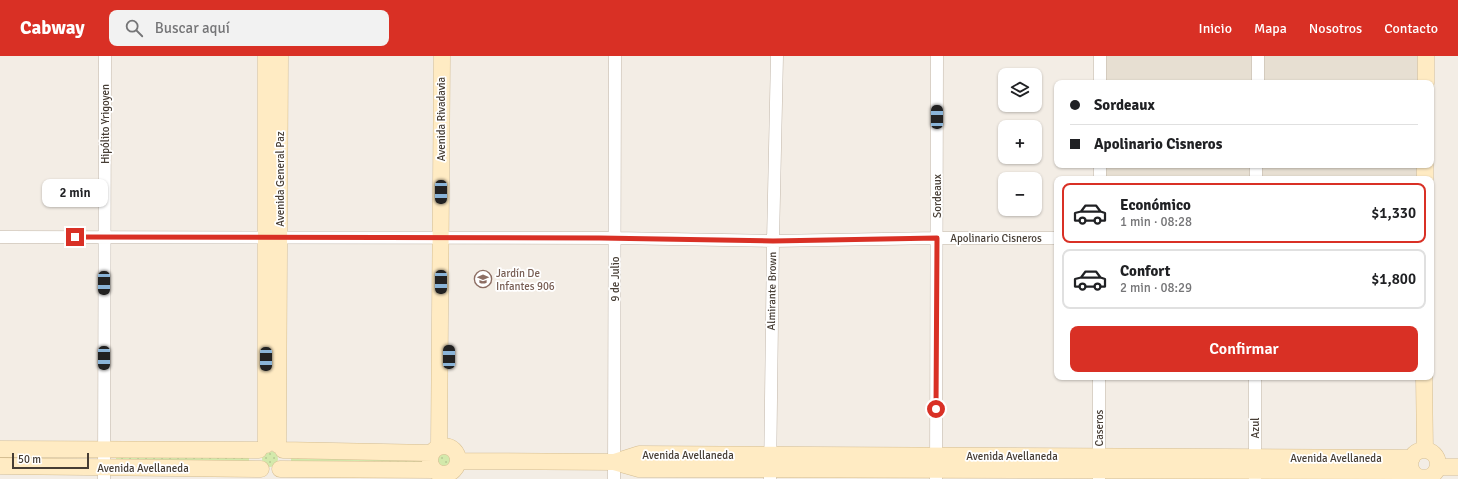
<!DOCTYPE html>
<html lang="es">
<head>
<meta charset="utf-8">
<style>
	:root { --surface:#fff; --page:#f2f2f2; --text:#202124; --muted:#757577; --line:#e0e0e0; --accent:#d93025 }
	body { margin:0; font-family:Signika,sans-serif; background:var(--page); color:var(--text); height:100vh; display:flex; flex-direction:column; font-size:15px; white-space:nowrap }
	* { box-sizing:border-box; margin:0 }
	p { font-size:13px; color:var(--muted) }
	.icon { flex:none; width:22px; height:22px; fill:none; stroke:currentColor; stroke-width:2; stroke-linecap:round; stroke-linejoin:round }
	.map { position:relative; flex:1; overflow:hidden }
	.side { position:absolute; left:1054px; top:120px; width:380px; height:204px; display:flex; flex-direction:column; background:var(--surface); border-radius:8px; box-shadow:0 1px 3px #0004 }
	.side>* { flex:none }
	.guide { position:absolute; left:1054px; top:24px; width:380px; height:88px; border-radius:8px; box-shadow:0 1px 3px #0004; display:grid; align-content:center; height:88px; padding:0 16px; background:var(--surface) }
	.controls { position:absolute; left:998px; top:12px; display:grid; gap:8px }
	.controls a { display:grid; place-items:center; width:44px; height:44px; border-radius:8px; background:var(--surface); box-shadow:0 1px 3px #0004; font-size:20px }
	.scale { position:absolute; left:12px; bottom:10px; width:77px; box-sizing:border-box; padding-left:4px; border:2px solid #463d34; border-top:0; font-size:11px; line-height:14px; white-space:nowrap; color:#463d34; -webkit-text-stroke:3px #fff; paint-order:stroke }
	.end { position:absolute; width:18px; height:18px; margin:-9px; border:5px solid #d93025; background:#fff; box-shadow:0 0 0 2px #fff }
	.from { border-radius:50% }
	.bubble { position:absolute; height:28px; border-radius:8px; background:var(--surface); box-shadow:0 1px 3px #0004; font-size:13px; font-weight:600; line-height:28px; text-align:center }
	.car { position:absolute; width:12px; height:24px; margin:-12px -6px; border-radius:5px; box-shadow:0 0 3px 1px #0007; background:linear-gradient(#222 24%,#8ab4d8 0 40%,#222 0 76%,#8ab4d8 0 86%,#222 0) }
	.guide b { display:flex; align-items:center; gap:14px; height:38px; font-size:15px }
	.guide b+b { border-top:1px solid var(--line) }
	.guide i { width:10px; height:10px; background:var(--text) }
	ul { padding:7px 0 0; list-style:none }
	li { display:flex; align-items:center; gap:12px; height:60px; margin:0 8px 6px; padding:0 8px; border:2px solid var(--line); border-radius:8px }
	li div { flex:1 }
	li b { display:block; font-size:15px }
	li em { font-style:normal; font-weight:600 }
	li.active { border-color:var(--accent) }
	li>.icon { width:36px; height:36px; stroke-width:1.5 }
	.button { display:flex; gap:8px; margin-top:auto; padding:8px 16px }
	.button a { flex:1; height:46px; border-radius:8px; background:var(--accent); color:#fff; font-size:16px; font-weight:600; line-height:46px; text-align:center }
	header { display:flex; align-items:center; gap:24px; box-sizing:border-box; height:56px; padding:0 20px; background:var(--accent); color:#fff }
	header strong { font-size:19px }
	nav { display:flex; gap:22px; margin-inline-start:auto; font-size:14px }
	.search { width:280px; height:36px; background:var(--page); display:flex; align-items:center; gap:10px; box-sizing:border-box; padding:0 14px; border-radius:8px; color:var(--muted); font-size:15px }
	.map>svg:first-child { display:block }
	.residential { fill:#e7dfd2 }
	.grass { fill:url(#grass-dots) }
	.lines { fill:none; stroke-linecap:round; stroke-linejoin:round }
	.street-casing { stroke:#c2b7aa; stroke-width:13 }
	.secondary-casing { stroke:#d5be92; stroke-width:17 }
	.street { stroke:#fff; stroke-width:12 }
	.secondary { stroke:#ffebc3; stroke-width:16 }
	.route { stroke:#d93025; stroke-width:5 }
	.labels { text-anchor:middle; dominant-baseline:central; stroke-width:3.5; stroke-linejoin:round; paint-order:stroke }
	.street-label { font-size:11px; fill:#463d34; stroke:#fff }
	.education-label { font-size:11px; fill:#785e54; stroke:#fff; text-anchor:start }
</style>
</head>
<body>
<header>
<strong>Cabway</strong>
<div class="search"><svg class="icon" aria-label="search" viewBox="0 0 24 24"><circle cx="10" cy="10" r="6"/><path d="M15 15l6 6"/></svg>Buscar aquí</div>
<nav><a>Inicio</a><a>Mapa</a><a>Nosotros</a><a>Contacto</a></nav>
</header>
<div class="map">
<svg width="1458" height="423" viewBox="0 0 1458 423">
	<defs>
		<pattern id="grass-dots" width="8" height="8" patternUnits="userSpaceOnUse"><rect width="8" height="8" fill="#d3e9ab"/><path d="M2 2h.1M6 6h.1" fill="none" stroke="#b6c994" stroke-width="1.8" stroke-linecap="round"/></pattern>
	</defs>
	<rect width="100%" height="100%" fill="#f3ede5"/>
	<path class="residential" d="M1100 0H1426V27H1100Z
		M1100 109H1425V123H1100Z"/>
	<path class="grass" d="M262 403a8 8 0 1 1 16 0a8 8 0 1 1-16 0Z
		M436 405a8 8 0 1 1 16 0a8 8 0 1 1-16 0Z
		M116 400 249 401V407L116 406Z
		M291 401 424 402V408L291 407Z"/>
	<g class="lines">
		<defs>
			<path id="street" d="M1100 27V0
				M1258 27V0
				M1100 123V109
				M1256 123V109
				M0 181 615 182 773 185 937 182H1057
				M104 423 105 0
				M614 423 615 0
				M770 423 773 185 777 0
				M936 423 937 0
				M1099 423V321
				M1255 423V321"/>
			<path id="secondary" d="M1426 27V0
				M1425 123V109
				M1424 321 1425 394
				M266 389V0
				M278 389 280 0
				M430 404a14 14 0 1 1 28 0a14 14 0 1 1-28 0Z
				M439 391 442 0
				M0 393 259 394
				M1410 408a14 14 0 1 1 28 0a14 14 0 1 1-28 0Z
				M283 394 432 397
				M459 405 614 406 639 413 1412 415
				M614 406 639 398 1412 402
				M0 410 261 413
				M1438 411H1458
				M280 413 434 414"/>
		</defs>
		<use href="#street" class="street-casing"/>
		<use href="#secondary" class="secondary-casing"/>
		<use href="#street" class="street"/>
		<use href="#secondary" class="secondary"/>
	</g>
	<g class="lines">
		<path class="route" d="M75 181 600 182 773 185 937 182 936 353"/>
	</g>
	<defs>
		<symbol id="school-ring" viewBox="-11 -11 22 22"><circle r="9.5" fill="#fff" stroke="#8d6e63" stroke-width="1.5"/><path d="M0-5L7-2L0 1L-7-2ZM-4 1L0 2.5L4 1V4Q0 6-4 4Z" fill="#8d6e63"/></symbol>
	</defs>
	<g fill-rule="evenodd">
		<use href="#school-ring" x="473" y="213" width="20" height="20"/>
	</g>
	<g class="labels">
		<g class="street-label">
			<text transform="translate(441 63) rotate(-90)">Avenida Rivadavia</text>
			<text transform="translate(105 68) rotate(-90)">Hipólito Yrigoyen</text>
			<text transform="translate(280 123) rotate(-90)">Avenida General Paz</text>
			<text transform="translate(937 140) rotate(-90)">Sordeaux</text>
			<text x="996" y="182">Apolinario Cisneros</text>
			<text transform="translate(615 223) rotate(-90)">9 de Julio</text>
			<text transform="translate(772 235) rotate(-89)">Almirante Brown</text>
			<text transform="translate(1099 372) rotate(-90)">Caseros</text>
			<text transform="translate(1255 372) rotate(-90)">Azul</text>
			<text x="688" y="399">Avenida Avellaneda</text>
			<text x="1012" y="400">Avenida Avellaneda</text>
			<text x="1336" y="402">Avenida Avellaneda</text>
			<text x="143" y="412">Avenida Avellaneda</text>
		</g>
		<g class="education-label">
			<text x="496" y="217">Jardín De<tspan x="496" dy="13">Infantes 906</tspan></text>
		</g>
	</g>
</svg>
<div class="controls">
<a><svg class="icon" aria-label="layers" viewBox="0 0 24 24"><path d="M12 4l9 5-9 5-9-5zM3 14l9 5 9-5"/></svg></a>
<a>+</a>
<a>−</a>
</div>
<div class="scale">50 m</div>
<i class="end from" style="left:936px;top:353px"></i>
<i class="end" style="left:75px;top:181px"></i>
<div class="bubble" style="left:42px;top:123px;width:66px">2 min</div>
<i class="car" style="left:937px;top:61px;rotate:0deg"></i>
<i class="car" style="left:441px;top:136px;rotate:180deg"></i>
<i class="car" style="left:441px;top:226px;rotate:180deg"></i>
<i class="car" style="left:104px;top:227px;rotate:180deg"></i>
<i class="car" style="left:449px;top:301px;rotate:0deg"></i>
<i class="car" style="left:104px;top:302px;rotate:180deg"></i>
<i class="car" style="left:266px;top:303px;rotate:180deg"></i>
<div class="guide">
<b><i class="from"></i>Sordeaux</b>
<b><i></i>Apolinario Cisneros</b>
</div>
<section class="side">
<ul>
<li class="active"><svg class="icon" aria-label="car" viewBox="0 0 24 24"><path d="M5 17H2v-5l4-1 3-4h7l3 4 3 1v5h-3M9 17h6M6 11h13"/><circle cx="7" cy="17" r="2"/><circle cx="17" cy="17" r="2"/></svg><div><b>Económico</b><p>1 min · 08:28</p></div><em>$1,330</em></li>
<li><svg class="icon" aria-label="car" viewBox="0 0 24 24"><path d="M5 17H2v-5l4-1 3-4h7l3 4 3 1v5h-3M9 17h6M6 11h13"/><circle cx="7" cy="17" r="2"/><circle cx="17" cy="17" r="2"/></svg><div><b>Confort</b><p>2 min · 08:29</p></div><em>$1,800</em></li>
</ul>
<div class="button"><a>Confirmar</a></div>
</section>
</div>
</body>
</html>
